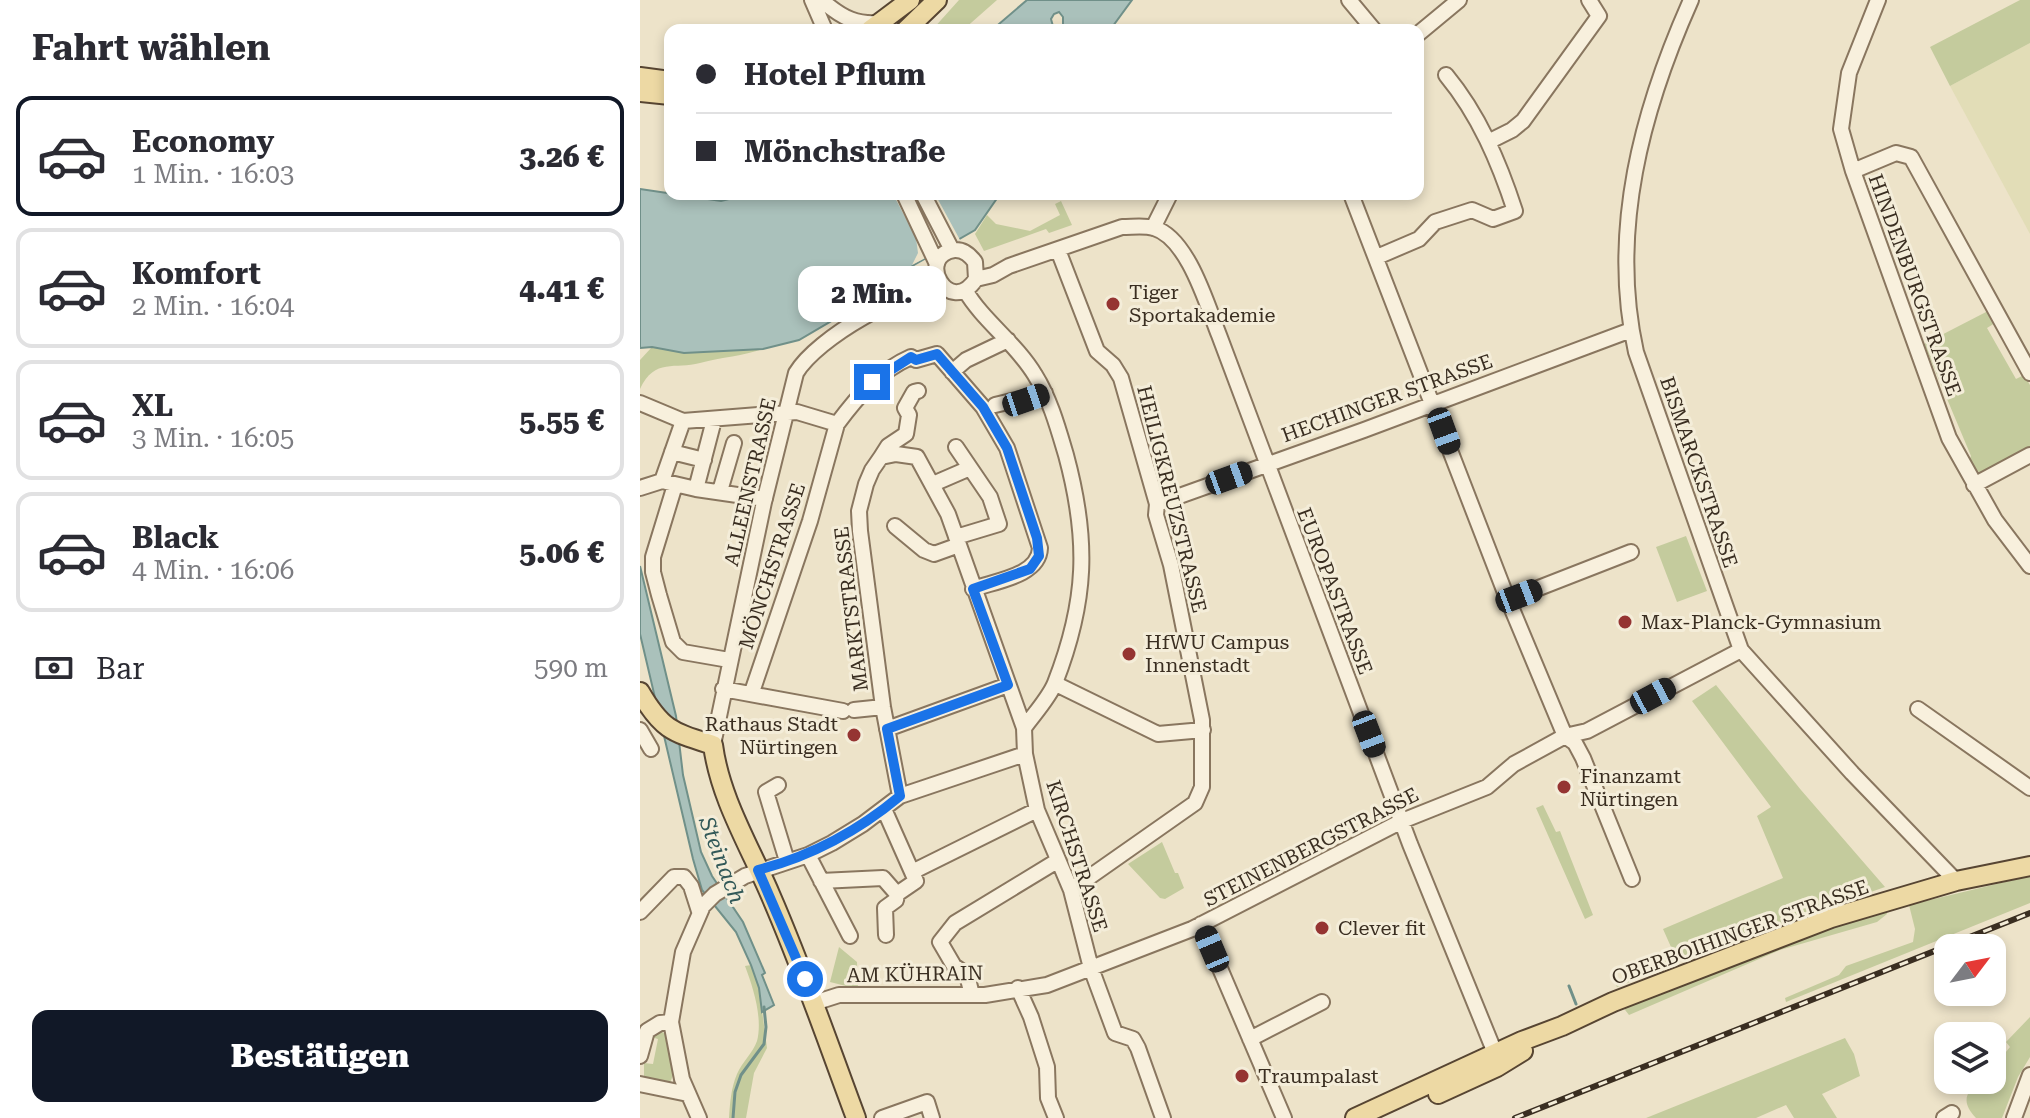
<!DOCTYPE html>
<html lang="de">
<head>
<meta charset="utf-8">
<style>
	:root { --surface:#fff; --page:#f2f2f3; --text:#2b2b33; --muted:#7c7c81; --line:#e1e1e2; --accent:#111827 }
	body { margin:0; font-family:"Roboto Serif",serif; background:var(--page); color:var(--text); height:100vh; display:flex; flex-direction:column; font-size:30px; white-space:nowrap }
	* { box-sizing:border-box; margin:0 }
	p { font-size:26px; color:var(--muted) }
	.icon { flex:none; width:44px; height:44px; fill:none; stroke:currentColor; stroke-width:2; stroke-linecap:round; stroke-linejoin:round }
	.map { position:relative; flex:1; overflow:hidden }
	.sheet { display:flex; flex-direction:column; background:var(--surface); width:640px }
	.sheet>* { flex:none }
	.hud { position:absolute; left:24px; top:24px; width:760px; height:176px; border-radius:16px; box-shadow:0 4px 12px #0003; display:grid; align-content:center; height:176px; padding:0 32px; background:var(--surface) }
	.needle { width:52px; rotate:58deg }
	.buttons { position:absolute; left:1294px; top:934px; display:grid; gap:16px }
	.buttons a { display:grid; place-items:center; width:72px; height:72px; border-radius:16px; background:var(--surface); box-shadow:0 4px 12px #0003; font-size:40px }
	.end { position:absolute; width:36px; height:36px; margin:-18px; border:10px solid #1a73e8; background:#fff; box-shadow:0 0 0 4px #fff }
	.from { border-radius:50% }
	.bubble { position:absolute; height:56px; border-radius:16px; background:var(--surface); box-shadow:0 4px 12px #0003; font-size:26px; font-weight:800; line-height:56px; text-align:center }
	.car { position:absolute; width:24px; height:48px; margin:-24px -12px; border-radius:10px; box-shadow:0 0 6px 2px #0007; background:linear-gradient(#222 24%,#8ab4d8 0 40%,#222 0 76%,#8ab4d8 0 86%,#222 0) }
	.hud b { display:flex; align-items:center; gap:28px; height:76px; font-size:30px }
	.hud b+b { border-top:2px solid var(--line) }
	.hud i { width:20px; height:20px; background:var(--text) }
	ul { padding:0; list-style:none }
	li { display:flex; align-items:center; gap:24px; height:120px; margin:0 16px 12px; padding:0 16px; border:4px solid var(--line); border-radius:16px }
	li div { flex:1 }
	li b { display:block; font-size:30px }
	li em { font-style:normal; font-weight:800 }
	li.current { border-color:var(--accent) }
	li>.icon { width:72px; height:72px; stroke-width:1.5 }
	h2 { padding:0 32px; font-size:36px; line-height:96px }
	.pay { display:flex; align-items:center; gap:20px; height:88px; padding:0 32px; font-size:30px }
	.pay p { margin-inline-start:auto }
	.primary-button { display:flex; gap:16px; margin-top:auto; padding:16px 32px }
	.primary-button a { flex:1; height:92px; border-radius:16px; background:var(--accent); color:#fff; font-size:32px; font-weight:800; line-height:92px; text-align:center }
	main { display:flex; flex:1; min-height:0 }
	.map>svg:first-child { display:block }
	.farmland { fill:#e2ddb7 }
	.green { fill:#c4cb9d }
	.water { fill:#aac1bb; stroke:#709089; stroke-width:2 }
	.pier { fill:#ede3c9 }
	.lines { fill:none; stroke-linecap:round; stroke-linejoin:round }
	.stream { stroke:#709089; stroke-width:3 }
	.minor-casing { stroke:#89765f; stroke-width:18 }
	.major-casing { stroke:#574532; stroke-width:22 }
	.minor { stroke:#f8f0dd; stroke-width:14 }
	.major { stroke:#edd9a4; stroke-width:18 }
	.rail-casing { stroke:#3a2e21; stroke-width:6 }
	.rail { stroke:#f4edd9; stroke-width:3; stroke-dasharray:9; stroke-linecap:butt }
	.route { stroke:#1a73e8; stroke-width:10 }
	.poi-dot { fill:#953432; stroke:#f4edd9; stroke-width:3 }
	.labels { text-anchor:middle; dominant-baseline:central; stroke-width:6; stroke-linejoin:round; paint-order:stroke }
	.street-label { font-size:20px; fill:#3a2e21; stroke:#f4edd9 }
	.poi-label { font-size:20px; fill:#3a2e21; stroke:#f4edd9; text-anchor:start }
	.water-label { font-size:22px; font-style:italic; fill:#325958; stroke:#f4edd9 }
</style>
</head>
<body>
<main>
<section class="sheet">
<h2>Fahrt wählen</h2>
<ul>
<li class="current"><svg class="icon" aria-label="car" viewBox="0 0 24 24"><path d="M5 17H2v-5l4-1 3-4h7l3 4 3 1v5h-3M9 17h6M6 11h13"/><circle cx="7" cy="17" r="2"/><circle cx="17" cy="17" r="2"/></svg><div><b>Economy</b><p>1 Min. · 16:03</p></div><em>3.26 €</em></li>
<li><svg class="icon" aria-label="car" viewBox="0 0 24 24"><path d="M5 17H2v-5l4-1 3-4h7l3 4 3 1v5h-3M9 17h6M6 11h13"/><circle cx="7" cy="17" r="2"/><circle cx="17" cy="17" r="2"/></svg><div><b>Komfort</b><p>2 Min. · 16:04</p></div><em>4.41 €</em></li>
<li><svg class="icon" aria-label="car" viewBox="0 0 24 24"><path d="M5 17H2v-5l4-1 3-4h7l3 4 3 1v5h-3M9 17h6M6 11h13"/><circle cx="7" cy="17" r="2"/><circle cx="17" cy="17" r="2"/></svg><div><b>XL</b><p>3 Min. · 16:05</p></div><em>5.55 €</em></li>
<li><svg class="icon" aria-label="car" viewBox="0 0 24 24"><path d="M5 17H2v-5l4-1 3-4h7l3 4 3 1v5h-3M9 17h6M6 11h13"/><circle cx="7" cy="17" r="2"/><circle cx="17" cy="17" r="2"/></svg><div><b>Black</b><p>4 Min. · 16:06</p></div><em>5.06 €</em></li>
</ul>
<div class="pay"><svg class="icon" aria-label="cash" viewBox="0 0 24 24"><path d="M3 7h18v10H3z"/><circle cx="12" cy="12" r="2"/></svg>Bar<p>590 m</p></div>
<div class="primary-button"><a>Bestätigen</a></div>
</section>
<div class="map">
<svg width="1390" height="1118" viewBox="0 0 1390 1118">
	<rect width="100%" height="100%" fill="#ede3c9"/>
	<path class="farmland" d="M1390 43V234L1310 86Z"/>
	<path class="green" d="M319 0H357L323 30H292Z
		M1380 0H1390V43L1310 86 1290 47Z
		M421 201 432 225 409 233 406 229 344 251 335 234 347 215 356 224 390 231 420 215 415 204Z
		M1348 311 1355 323 1347 328 1376 379 1384 375 1390 385V449L1343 474 1333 469 1329 461 1331 456 1284 344Z
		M12 347 44 353 123 349C103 356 82 357 60 363 35 370 15 357 0 389V360Z
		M1046 536 1067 591 1037 602 1016 547Z
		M1076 685 1161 790 1245 887 1081 945 977 987 974 982 1035 956 1023 929 1143 878 1117 816 1131 807 1052 701Z
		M903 805 916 832 920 831 953 915 945 919 896 808Z
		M522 842 535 873H538L544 888 525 899 520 898 488 864Z
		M1390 876V903L1146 1002 1145 998 1199 975 1206 966 1273 942 1275 929 1269 905Z
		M1246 907 1247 914 1237 922 1140 950 989 1015 982 1006Z
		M199 947 217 962 218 989 190 982Z
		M111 965 119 988 127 1048 114 1073 106 1118H89C90 1103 91 1088 97 1074 102 1062 113 1053 117 1041 123 1018 113 987 105 966Z
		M1390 1017V1057L1378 1077 1362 1118H1336C1321 1102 1325 1093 1340 1080H1352V1069L1370 1047 1366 1042Z
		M18 1029 25 1034C30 1051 39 1069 29 1084L4 1078V1063L13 1064 18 1039 8 1036Z
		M1205 1038 1214 1054 1220 1076 1182 1094 1197 1118H1154L1146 1105 1116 1118H1006Z"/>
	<path class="water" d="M387 0H492L470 30H423V17L419 12 414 14 411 19 414 30H352Z
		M0 189 81 201 109 194H360L335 230 274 265 244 285 238 284 237 290 200 315 194 314 193 320 159 340 123 349 44 353 12 347 0 348Z
		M0 566 36 716 43 775 61 852 72 876 103 922 125 973 122 975 134 1005 122 1012 119 988 111 965 96 932 62 890 53 859 0 634Z"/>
	<path class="pier" d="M253 194H295L320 240 272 265 278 253 276 238Z"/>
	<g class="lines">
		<path class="stream" d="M929 986 936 1004
			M93 1118 95 1092 101 1075 124 1044 126 1027 124 1007"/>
		<defs>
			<path id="minor" d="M172 0 185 30
				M709 0 734 30
				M1051 0C1002 110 969 231 996 352L1101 650 1212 773 1316 881
				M1238 0 1209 73 1201 129 1213 171 1309 438 1355 520 1390 566
				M185 3C203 18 217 25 240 23
				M778 34 819 0
				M848 142 872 130 883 121 959 16 949 0
				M1213 171 1256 153 1271 157 1390 373
				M264 194 297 264
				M283 194 312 250
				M711 194 864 590 925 736 935 743 943 758 992 879
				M513 228 530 194
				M418 250 457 351 473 365 481 378 517 504 516 515 531 565 562 720V787L555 803 431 890
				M737 257 779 239 795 222 832 210 853 219 875 211C859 162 839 115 806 75
				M336 279 335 262C330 255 324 249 314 250 275 256 309 319 336 279L353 275 369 266 482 227C493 227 504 225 514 228 548 238 567 305 579 335L770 844 855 1053 862 1056
				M325 290C343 321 376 343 395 375 410 399 418 428 426 455 449 540 447 601 415 683 409 698 394 714 384 728
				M312 372 326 360 368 340
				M0 403 43 421
				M355 405 405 393
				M316 447 350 497 359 524 316 537
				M32 452 64 460
				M241 457 248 446 266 434 269 415 265 408 274 392 278 391
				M26 482 56 489 74 420
				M293 484 330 468
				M35 485 13 557V572L19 595 33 642 43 652 89 660
				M1334 485 1390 455
				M0 488 22 481 43 421 157 412 197 424C218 396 239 371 271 357L276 360 297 354 343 407 367 448 400 548C399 576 355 581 333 589
				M56 489 125 499
				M80 491 94 443
				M517 504 724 430 991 330
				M255 526 284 550 294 554 319 545
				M868 600 991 552
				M416 682 420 686 518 734 563 730
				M83 689 203 711
				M112 692 170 521 197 424
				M1278 709 1390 788
				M214 710 243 707
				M247 729 368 685
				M0 730 11 749
				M73 745 124 502 156 373C177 338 265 287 306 289
				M138 785 126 792 147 861
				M260 796 243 707 220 531 219 511 226 484 232 470 241 457 256 454 277 457 308 514 384 728 385 754 397 810 431 890 451 968 475 1033 493 1039 498 1048 523 1118
				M168 855 210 936
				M272 872 397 810
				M181 881 243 878 257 894 276 881 244 809
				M0 912 34 877H44L51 886 59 911
				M561 924 644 1118
				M246 935 245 908 256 900 257 894
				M378 988 391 1017 407 1067 408 1098 416 1118
				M332 995 327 975 314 966 300 942 315 923 417 861
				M174 1003 199 995H345L407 985 552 929 762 821 847 787 874 764 925 736 947 731 1101 650
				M610 1039 682 1002
				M0 1056 7 1031 20 1023 31 1022
				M0 1084 48 1094
				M59 1118 42 1079 31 1022 43 952 63 906 75 894 105 876 168 855 192 843 223 824 260 796 385 754
				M242 1118 287 1102 292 1118
				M1304 1118 1312 1113
				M1374 1118 1390 1075"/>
			<path id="major" d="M230 30 270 0
				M266 30 297 0
				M0 77 30 81
				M0 92 30 95
				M0 692C22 730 32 732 73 745 80 798 109 845 130 894 162 967 188 1043 216 1118
				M798 1094 857 1067 883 1051
				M715 1118 882 1041 922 1026 973 1002 1191 918 1316 881 1390 866"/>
		</defs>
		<use href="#minor" class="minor-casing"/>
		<use href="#major" class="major-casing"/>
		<use href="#minor" class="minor"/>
		<use href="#major" class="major"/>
		<defs>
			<path id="rail" d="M875 1118 1390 913"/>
		</defs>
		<use href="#rail" class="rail-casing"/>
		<use href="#rail" class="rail"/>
	</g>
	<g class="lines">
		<path class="route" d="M165 979 118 870C172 856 217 832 260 796L247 729 368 685 333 589 390 569 399 556 397 538 367 448 343 407 297 354 276 360 271 357 232 382"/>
	</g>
	<g class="poi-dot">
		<circle cx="473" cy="304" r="8"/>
		<circle cx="985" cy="622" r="8"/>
		<circle cx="489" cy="654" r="8"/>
		<circle cx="214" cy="735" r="8"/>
		<circle cx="924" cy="787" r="8"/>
		<circle cx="682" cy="928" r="8"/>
		<circle cx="602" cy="1076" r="8"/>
	</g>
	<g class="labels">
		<g class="street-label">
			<text transform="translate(1275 285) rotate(70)">HINDENBURGSTRASSE</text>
			<text transform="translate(747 398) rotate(-20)">HECHINGER STRASSE</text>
			<text transform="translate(1059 472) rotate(71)">BISMARCKSTRASSE</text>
			<text transform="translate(110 482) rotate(-77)">ALLEENSTRASSE</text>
			<text transform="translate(532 499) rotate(76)">HEILIGKREUZSTRASSE</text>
			<text transform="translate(132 566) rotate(-72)">MÖNCHSTRASSE</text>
			<text transform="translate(695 591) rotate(69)">EUROPASTRASSE</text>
			<text transform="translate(211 609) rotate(-97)">MARKTSTRASSE</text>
			<text transform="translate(671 847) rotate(-27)">STEINENBERGSTRASSE</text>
			<text transform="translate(437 856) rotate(72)">KIRCHSTRASSE</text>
			<text transform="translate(1100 932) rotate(-20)">OBERBOIHINGER STRASSE</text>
			<text transform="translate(275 974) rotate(-1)">AM KÜHRAIN</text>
		</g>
		<g class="poi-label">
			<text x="489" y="292">Tiger<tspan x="489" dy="23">Sportakademie</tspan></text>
			<text x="1001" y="622">Max-Planck-Gymnasium</text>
			<text x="505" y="642">HfWU Campus<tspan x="505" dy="23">Innenstadt</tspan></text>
			<text x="198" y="724" text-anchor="end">Rathaus Stadt<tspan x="198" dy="23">Nürtingen</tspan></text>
			<text x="940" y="776">Finanzamt<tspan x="940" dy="23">Nürtingen</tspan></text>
			<text x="698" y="928">Clever fit</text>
			<text x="618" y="1076">Traumpalast</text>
		</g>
		<g class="water-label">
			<text transform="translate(82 860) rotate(69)">Steinach</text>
		</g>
	</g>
</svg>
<div class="buttons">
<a><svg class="needle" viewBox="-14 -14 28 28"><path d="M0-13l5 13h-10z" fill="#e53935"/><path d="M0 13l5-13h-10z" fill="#7c7c81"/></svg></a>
<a><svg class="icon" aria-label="layers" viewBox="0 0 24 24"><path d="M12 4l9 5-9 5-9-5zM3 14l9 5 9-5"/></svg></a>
</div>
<i class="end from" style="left:165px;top:979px"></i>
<i class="end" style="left:232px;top:382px"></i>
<div class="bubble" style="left:158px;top:266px;width:148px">2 Min.</div>
<i class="car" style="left:386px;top:400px;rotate:71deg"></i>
<i class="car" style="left:804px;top:431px;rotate:160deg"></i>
<i class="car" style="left:589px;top:478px;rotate:70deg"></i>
<i class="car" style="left:879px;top:596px;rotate:69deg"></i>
<i class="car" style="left:1013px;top:696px;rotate:62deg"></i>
<i class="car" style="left:729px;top:734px;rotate:159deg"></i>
<i class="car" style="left:572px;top:949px;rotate:337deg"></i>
<div class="hud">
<b><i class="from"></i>Hotel Pflum</b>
<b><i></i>Mönchstraße</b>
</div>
</div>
</main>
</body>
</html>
